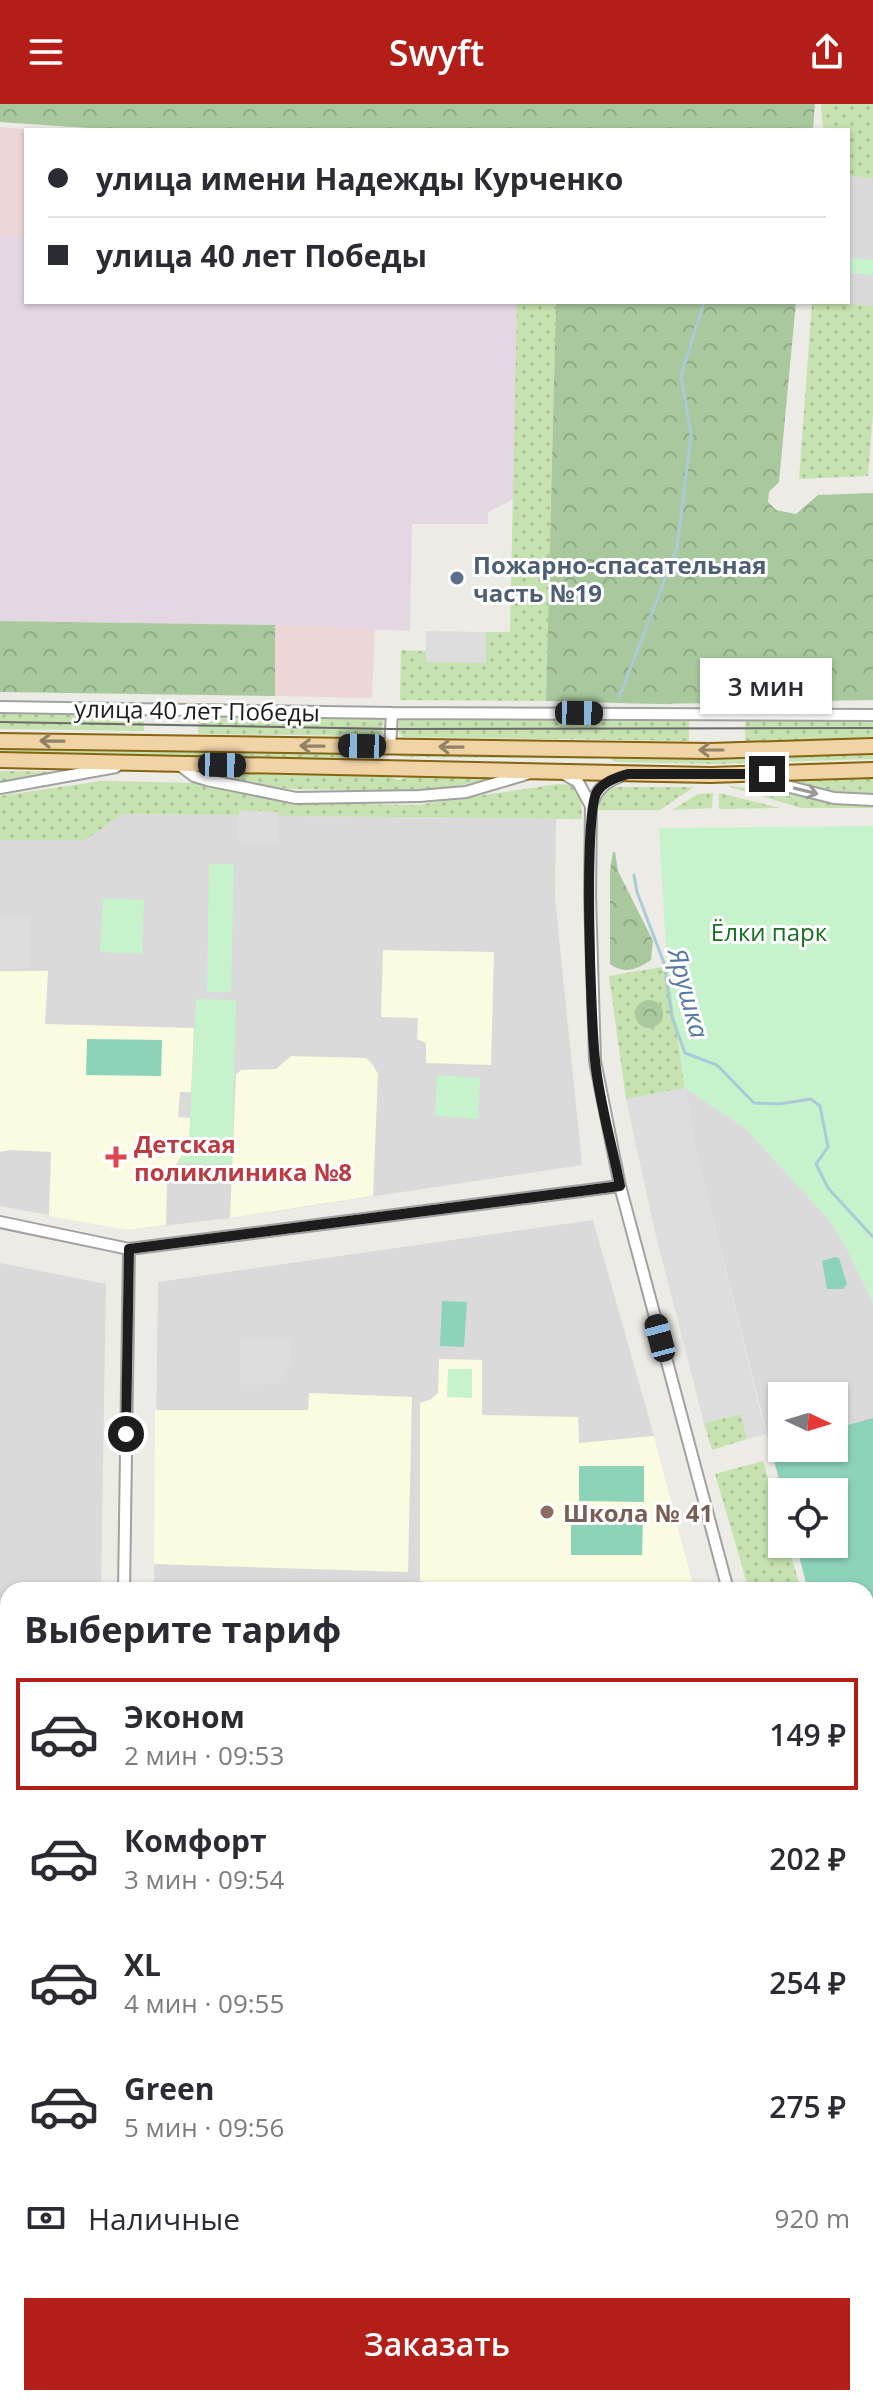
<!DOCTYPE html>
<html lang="ru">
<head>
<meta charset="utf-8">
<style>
	:root { --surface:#fff; --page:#f7f7f7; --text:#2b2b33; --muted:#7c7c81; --line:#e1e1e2; --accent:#b31e18 }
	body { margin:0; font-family:"Open Sans",sans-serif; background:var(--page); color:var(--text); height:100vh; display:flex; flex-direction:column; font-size:30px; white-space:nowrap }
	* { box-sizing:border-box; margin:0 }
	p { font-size:26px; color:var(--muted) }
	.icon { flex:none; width:44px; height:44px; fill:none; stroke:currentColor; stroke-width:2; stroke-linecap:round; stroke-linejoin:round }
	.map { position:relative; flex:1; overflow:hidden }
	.details { position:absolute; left:0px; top:1478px; width:874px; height:824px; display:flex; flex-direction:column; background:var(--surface); border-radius:24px 24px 0 0; box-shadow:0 2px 6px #0004 }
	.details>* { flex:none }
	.hud { position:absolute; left:24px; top:24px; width:826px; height:176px; border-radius:0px; box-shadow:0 2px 6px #0004; display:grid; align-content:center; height:176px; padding:0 24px; background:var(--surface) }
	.needle { width:52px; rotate:94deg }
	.buttons { position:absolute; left:768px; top:1278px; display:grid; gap:16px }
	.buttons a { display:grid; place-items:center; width:80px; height:80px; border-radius:0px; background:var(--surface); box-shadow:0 2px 6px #0004; font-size:40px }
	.end { position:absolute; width:36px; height:36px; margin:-18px; border:10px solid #1d1d1d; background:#fff; box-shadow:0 0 0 4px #fff }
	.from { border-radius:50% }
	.bubble { position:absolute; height:56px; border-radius:0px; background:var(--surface); box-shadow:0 2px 6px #0004; font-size:26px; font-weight:600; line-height:56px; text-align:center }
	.car { position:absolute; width:24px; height:48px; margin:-24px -12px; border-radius:10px; box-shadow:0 0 6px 2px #0007; background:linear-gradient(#222 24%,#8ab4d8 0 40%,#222 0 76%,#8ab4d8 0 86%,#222 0) }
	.hud b { display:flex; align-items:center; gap:28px; height:76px; font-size:30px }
	.hud b+b { border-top:2px solid var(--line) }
	.hud i { width:20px; height:20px; background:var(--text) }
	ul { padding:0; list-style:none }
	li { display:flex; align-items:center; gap:24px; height:112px; margin:0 16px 12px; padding:0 8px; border:4px solid transparent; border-radius:0px }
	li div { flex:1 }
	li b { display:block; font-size:30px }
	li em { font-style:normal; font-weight:600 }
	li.selected { border-color:var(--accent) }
	li>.icon { width:72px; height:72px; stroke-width:1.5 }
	h2 { padding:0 24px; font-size:36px; line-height:96px }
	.pay { display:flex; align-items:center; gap:20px; height:88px; padding:0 24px; font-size:30px }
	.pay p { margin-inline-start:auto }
	.button { display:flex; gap:16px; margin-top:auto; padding:16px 24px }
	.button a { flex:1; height:92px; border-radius:0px; background:var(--accent); color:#fff; font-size:32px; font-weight:600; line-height:92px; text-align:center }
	header { display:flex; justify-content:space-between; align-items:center; height:104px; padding:0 24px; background:var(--accent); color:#fff; font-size:36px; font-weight:600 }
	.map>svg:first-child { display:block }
	.residential { fill:#dbdada; fill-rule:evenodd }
	.commercial { fill:#ecd7d6 }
	.industrial { fill:#e5d7e2 }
	.education { fill:#fafbe0 }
	.grass { fill:url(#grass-dots) }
	.forest { fill:url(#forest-crowns) }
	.park { fill:#c6f2cc }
	.pitch { fill:#8cd3ba }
	.parking { fill:#ddd }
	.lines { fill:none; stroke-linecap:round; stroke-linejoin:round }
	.stream { stroke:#aacad6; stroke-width:3 }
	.minor-casing { stroke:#a1a1a1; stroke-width:14 }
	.major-casing { stroke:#856412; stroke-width:18 }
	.minor { stroke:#fff; stroke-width:10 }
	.major { stroke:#f0d4a6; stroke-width:14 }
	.tram { stroke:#6b6b6b; stroke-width:2 }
	.oneway { stroke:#918268 }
	.oneway2 { stroke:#999 }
	.route { stroke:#1d1d1d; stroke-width:10 }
	.service-dot { fill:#5c6f8a; stroke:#fff; stroke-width:3 }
	.health-dot { fill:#e0444e; stroke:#fff; stroke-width:3 }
	.education-dot { fill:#8d6e63; stroke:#fff; stroke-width:3 }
	.labels { text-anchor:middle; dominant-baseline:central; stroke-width:6; stroke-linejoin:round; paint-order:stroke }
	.service-label { font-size:24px; font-weight:bold; fill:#4e5e75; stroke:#fff; text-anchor:start }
	.street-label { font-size:24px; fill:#1d1d1d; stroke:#fff }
	.park-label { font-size:24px; fill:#186e23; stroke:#fff }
	.health-label { font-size:24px; font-weight:bold; fill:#be3a42; stroke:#fff; text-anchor:start }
	.education-label { font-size:24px; font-weight:bold; fill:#785e54; stroke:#fff; text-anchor:start }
	.water-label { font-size:26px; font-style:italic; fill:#5678a1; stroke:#fff }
</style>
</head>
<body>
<header><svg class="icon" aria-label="menu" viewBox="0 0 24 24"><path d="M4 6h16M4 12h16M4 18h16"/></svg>Swyft<svg class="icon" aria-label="share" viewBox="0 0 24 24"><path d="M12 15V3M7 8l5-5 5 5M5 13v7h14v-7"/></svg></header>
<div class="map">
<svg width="873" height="2302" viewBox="0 0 873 2302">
	<defs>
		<pattern id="grass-dots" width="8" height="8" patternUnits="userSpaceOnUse" patternTransform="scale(2)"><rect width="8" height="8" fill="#c6e2b0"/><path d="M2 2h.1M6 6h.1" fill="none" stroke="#aac197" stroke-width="1.8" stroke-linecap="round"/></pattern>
		<pattern id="forest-crowns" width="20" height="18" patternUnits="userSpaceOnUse" patternTransform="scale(2)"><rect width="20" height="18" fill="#a9c89e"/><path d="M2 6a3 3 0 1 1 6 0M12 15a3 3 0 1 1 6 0" fill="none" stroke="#91ab88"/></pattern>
	</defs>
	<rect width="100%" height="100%" fill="#edebe5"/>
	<path class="residential" d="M848 72 873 74V202L846 201Z
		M123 710 556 715 555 793 582 1061 230 1114 128 1126 0 1102V736H85Z
		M685 984 746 1025 829 1116 845 1141 873 1198V1650L866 1646V1486H808L796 1440H834V1388L782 1390 695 1043ZM782 1292H834V1344H782Z
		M593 1116 654 1332 694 1486H154L158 1178Z
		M0 1159 106 1180 101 1486H8V1624L0 1623Z
		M0 1699 8 1701V2244L0 2243Z
		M0 2286 8 2287V2294H56L76 2297 79 2302H0Z
		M742 2298 749 2302H145V2300L369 2301Z"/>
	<path class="commercial" d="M0 23 34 26H26V131H0Z
		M275 521 375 525 372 594 275 592Z"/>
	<path class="industrial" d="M0 131H26V198H517L514 395 488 408V420H412L410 527 275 521 0 517Z"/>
	<path class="education" d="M383 846 494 848 491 961 426 959V939L417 935 418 914 381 913Z
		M0 867H48L45 920 194 924 191 988H180L178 1013 190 1014 189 1039 167 1076 166 1121 128 1126 49 1112 51 1048 9 1046 0 1048Z
		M291 952 366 954 373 961 378 970 373 1092 230 1114 236 971 241 966 276 965Z
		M439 1255 482 1256V1311L578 1313 579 1339 654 1332 693 1481 435 1480 420 1477V1299L431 1295 438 1289Z
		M309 1289 412 1293 408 1468 154 1460 155 1306H308Z
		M0 1942H8V2050H0Z
		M545 2299V2302H369V2301Z"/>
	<path class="grass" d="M821 0H873V74L848 72V26H823Z
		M517 198H556L546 597 400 596 401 546 426 547V558H486V528H510Z
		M812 198H846L847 200 873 202V310L868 372 799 375Z
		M0 606 144 609V627L0 625Z
		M199 608 380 613 384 615 381 632 198 630Z
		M399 612 689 617V637L403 633 398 628Z
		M873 615V635L745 637V617Z
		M0 644 380 649 381 653 379 655 0 649Z
		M873 651V655L718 660 615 658 611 655 615 652 716 655Z
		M403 652H593L597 655 399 653Z
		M0 667 62 668 0 680Z
		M234 668 387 671 398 676 415 672 498 673 439 686 417 687 289 685 234 675Z
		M873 674V692L818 686 786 677Z
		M101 677 198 679 299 699 417 701 558 680 573 681 581 689 582 715 123 710 85 736H0V692Z
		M727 682 785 687 832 699 873 700V704H801Z
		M614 683H694L660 706H598C599 693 602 688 614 683Z
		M713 689 712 704 672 706 698 690Z
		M719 689 780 704 719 705Z
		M667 862 685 984 626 995 609 872Z
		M741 1310 747 1335 712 1346 704 1319Z
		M763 1357 782 1420V1440H788L801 1486H749L715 1370Z
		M866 2266 867 2302H763L762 2294H866Z"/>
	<path class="forest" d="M0 0H815L813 26H118L0 18Z
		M556 198H796L779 378 769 388 768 398 776 406 796 410 818 391 873 389V596L657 600 546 597Z
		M0 517 275 521V592L0 588Z
		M613 748H615L618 767 653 837 651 856C638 865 624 871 610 860V766Z
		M635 910a14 14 0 1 1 28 0a14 14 0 1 1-28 0Z"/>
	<path class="park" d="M848 154 873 156V171L848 169Z
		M873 722V1198L845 1141 829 1116 746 1025 685 984 667 862 659 724Z
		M209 760H234L231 888H207Z
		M103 794 144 796 142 850 100 848Z
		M196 895 236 896 232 1060 178 1059 189 1039Z
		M437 971 480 974 478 1015 435 1012Z
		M448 1265H472V1294L447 1293Z"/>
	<path class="pitch" d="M87 935 162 936 161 972 86 971Z
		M835 1153 839 1154 847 1180 843 1185H827L822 1157Z
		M442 1197 467 1198 464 1243 440 1242Z
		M873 1314V1605L866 1607V1486H808L796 1440H834V1388H783L770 1342 782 1339V1344H834V1325Z
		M579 1362H644V1398L579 1397Z
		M571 1413 643 1414 642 1451H571Z"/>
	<path class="parking" d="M426 527 486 528V559L426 558Z
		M239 706 278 708 277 739 238 738Z
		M0 813H30L29 864 0 865Z
		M685 984 695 1043 766 1330 747 1335 740 1310 704 1319 655 1128 626 995Z
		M240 1233 290 1235V1259L279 1280 240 1281Z
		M873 1750V1821H866V1759Z"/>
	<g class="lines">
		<path class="stream" d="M619 594 677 444 691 331 681 272 704 198
			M634 771 637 788 664 859 672 913 685 949 717 961 754 999 779 1000 811 995 820 1002 828 1043 816 1060 828 1084 873 1133"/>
		<defs>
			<path id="minor" d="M0 603 392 609 873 611
				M390 643 392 609
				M178 660 194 672 207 676 296 694 419 692 466 688 527 670
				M562 669 578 678 591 702
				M621 672C605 678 597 685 591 702L590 792 595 957 620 1082 728 1486
				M751 673 834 694 873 696
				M0 684 116 663
				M0 1118 129 1145 620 1082
				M124 1486 129 1145
				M0 2274 8 2275
				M758 2294 764 2302
				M106 2302 107 2294
				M815 2302 820 2294"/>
			<path id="major" d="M0 637 710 647 873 642
				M0 656 710 671 873 666
				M0 1649 8 1650
				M0 1676 8 1678
				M866 1697 873 1696"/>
		</defs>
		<use href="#minor" class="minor-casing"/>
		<use href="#major" class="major-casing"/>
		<use href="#minor" class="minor"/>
		<use href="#major" class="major"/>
		<path class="tram" d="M0 618 391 625 873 624"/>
	</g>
	<defs><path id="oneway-shaft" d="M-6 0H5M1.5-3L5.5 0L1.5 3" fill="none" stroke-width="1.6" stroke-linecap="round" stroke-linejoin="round" transform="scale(2)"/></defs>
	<g class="oneway">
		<use href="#oneway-shaft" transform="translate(52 637) rotate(-179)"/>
		<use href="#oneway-shaft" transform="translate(312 642) rotate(-179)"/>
		<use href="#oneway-shaft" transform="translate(451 643) rotate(-179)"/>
		<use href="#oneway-shaft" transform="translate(711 646) rotate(180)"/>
	</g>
	<use class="oneway2" href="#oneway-shaft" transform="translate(806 687) rotate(14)"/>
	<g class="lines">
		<path class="route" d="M126 1330 129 1145 620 1082C612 1040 599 998 595 956 591 921 583 708 597 688 604 677 616 674 628 670H767"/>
	</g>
	<circle class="service-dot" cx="457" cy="474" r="8"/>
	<path class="health-dot" d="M112 1041h8v8h8v8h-8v8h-8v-8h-8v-8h8z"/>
	<circle class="education-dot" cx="547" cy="1408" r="8"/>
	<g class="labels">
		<g class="service-label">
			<text x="473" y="460">Пожарно-спасательная<tspan x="473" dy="28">часть №19</tspan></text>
		</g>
		<g class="street-label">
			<text transform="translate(197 606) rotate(1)">улица 40 лет Победы</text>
		</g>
		<g class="park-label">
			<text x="769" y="827">Ёлки парк</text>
		</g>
		<g class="health-label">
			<text x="134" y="1039">Детская<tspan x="134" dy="28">поликлиника №8</tspan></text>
		</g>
		<g class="education-label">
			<text x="563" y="1408">Школа № 41</text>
		</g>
		<g class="water-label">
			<text transform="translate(689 889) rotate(75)">Ярушка</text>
		</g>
	</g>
</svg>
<div class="buttons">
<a><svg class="needle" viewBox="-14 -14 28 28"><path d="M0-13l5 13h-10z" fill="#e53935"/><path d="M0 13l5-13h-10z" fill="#7c7c81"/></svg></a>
<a><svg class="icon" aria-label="locate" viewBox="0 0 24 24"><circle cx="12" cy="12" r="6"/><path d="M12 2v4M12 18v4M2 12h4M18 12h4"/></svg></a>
</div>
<i class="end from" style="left:126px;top:1330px"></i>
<i class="end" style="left:767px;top:670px"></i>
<div class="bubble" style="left:700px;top:554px;width:132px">3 мин</div>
<i class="car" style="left:579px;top:609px;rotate:91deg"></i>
<i class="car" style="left:362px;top:642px;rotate:271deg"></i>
<i class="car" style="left:222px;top:661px;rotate:91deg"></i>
<i class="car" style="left:660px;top:1234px;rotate:345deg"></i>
<div class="hud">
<b><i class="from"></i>улица имени Надежды Курченко</b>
<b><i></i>улица 40 лет Победы</b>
</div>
<section class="details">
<h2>Выберите тариф</h2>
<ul>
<li class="selected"><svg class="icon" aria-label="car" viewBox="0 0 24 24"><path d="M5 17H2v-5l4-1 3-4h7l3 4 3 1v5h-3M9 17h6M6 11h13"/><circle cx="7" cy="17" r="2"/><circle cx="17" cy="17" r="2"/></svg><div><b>Эконом</b><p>2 мин · 09:53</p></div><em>149 ₽</em></li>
<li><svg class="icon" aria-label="car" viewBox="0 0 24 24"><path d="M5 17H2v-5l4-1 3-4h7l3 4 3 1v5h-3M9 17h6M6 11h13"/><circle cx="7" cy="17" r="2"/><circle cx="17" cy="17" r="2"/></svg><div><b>Комфорт</b><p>3 мин · 09:54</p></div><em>202 ₽</em></li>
<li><svg class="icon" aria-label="car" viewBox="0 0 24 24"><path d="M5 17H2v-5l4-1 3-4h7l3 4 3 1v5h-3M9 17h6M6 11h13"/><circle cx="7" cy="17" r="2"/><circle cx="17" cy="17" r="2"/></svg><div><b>XL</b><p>4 мин · 09:55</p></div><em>254 ₽</em></li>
<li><svg class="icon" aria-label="car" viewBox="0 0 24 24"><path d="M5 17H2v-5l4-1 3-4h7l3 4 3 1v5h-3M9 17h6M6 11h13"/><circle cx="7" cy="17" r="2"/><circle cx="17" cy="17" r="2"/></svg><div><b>Green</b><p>5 мин · 09:56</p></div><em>275 ₽</em></li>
</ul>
<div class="pay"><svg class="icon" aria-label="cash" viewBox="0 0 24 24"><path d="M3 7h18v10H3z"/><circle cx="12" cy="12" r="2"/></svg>Наличные<p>920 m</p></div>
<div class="button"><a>Заказать</a></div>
</section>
</div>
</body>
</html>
